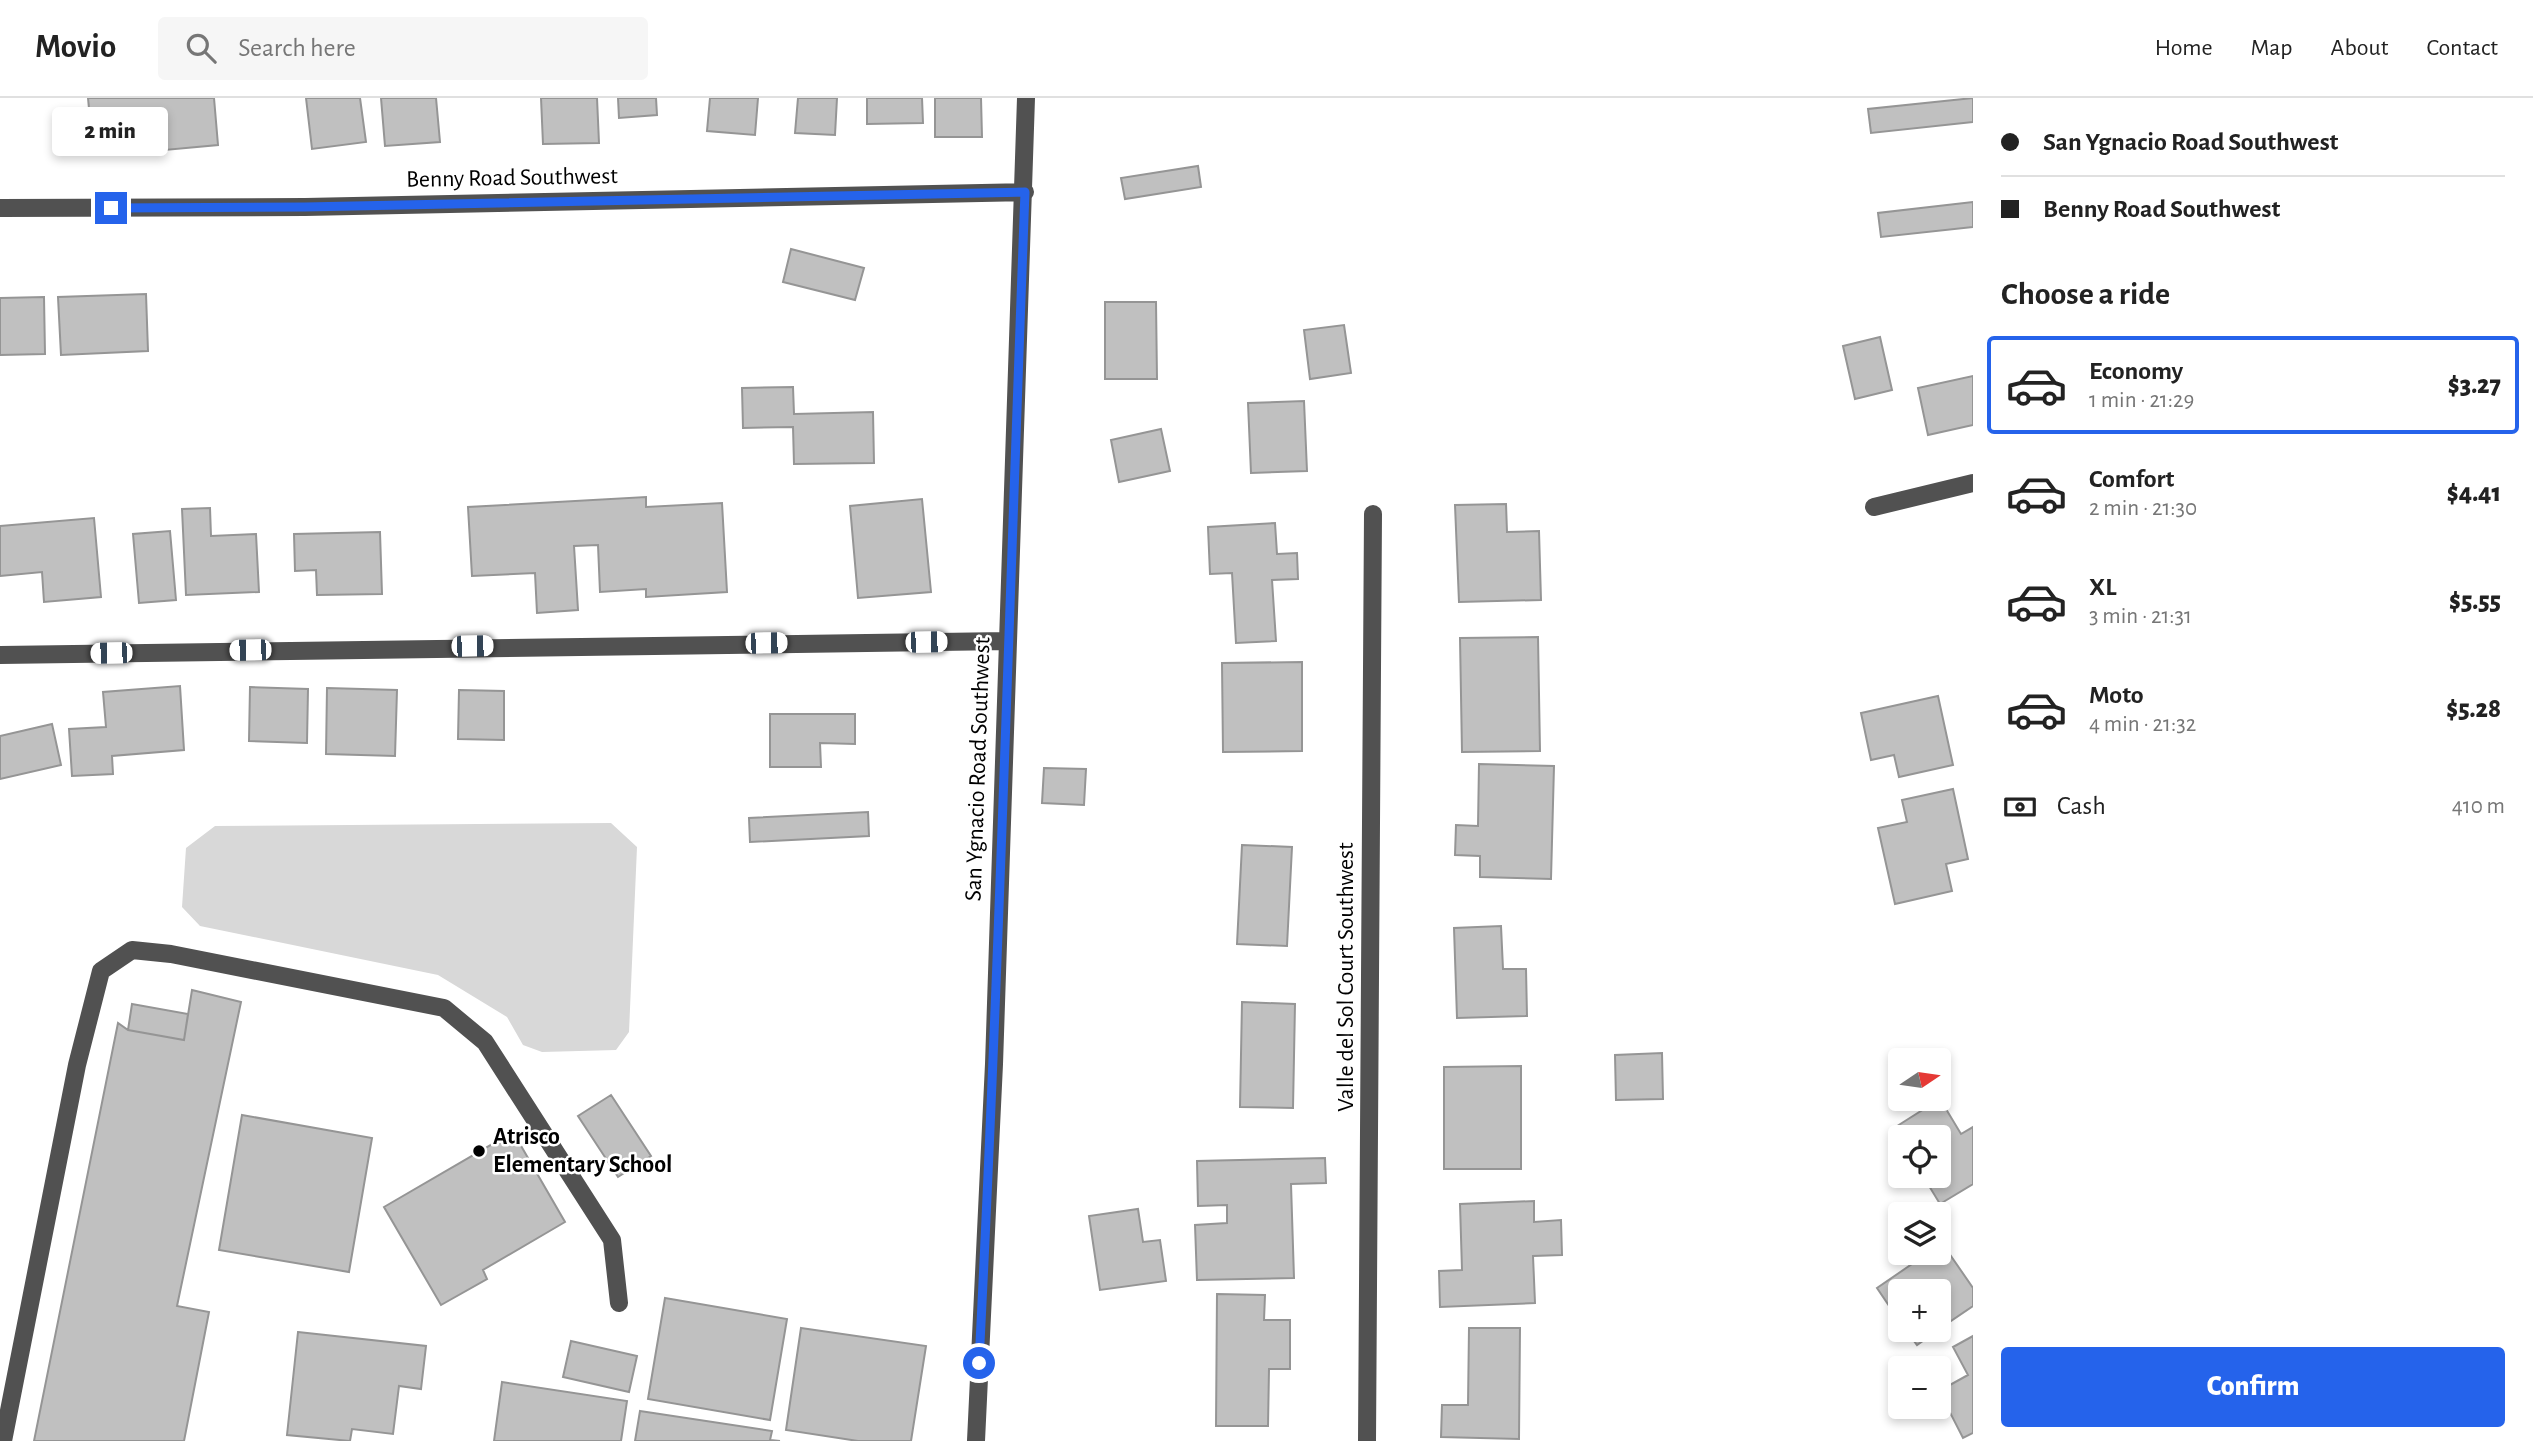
<!DOCTYPE html>
<html lang="en">
<head>
<meta charset="utf-8">
<style>
	:root { --surface:#fff; --page:#f6f6f6; --text:#222; --muted:#767676; --line:#e0e0e0; --accent:#2563eb }
	body { margin:0; font-family:"Alegreya Sans",sans-serif; background:var(--page); color:var(--text); height:100vh; display:flex; flex-direction:column; font-size:26px; white-space:nowrap }
	* { box-sizing:border-box; margin:0 }
	p { font-size:23px; color:var(--muted) }
	.icon { flex:none; width:38px; height:38px; fill:none; stroke:currentColor; stroke-width:2; stroke-linecap:round; stroke-linejoin:round }
	.map { position:relative; flex:1; overflow:hidden }
	.drawer { display:flex; flex-direction:column; background:var(--surface); width:560px }
	.drawer>* { flex:none }
	.banner { display:grid; align-content:center; height:154px; padding:0 28px; background:var(--surface) }
	.needle { width:46px; rotate:77deg }
	.buttons { position:absolute; left:1888px; top:950px; display:grid; gap:14px }
	.buttons a { display:grid; place-items:center; width:63px; height:63px; border-radius:7px; background:var(--surface); box-shadow:0 4px 10px #0003; font-size:35px }
	.end { position:absolute; width:32px; height:32px; margin:-16px; border:9px solid #2563eb; background:#fff; box-shadow:0 0 0 4px #fff }
	.from { border-radius:50% }
	.bubble { position:absolute; height:49px; border-radius:7px; background:var(--surface); box-shadow:0 4px 10px #0003; font-size:23px; font-weight:800; line-height:49px; text-align:center }
	.car { position:absolute; width:21px; height:42px; margin:-21px -10px; border-radius:9px; box-shadow:0 0 5px 2px #0007; background:linear-gradient(#fff 24%,#345 0 40%,#fff 0 76%,#345 0 86%,#fff 0) }
	.banner b { display:flex; align-items:center; gap:24px; height:66px; font-size:26px }
	.banner b+b { border-top:2px solid var(--line) }
	.banner i { width:18px; height:18px; background:var(--text) }
	ul { padding:0; list-style:none }
	li { display:flex; align-items:center; gap:21px; height:98px; margin:0 14px 10px; padding:0 14px; border:4px solid transparent; border-radius:7px }
	li div { flex:1 }
	li b { display:block; font-size:26px }
	li em { font-style:normal; font-weight:800 }
	li.current { border-color:var(--accent) }
	li>.icon { width:63px; height:63px; stroke-width:1.5 }
	h2 { padding:0 28px; font-size:32px; line-height:84px }
	.pay { display:flex; align-items:center; gap:18px; height:77px; padding:0 28px; font-size:26px }
	.pay p { margin-inline-start:auto }
	.primary-button { display:flex; gap:14px; margin-top:auto; padding:14px 28px }
	.primary-button a { flex:1; height:80px; border-radius:7px; background:var(--accent); color:#fff; font-size:28px; font-weight:800; line-height:80px; text-align:center }
	header { display:flex; align-items:center; gap:42px; box-sizing:border-box; height:98px; padding:0 35px; background:var(--surface); border-bottom:2px solid var(--line) }
	header strong { font-size:33px }
	nav { display:flex; gap:38px; margin-inline-start:auto; font-size:24px }
	.search { width:490px; height:63px; background:var(--page); display:flex; align-items:center; gap:18px; box-sizing:border-box; padding:0 24px; border-radius:7px; color:var(--muted); font-size:26px }
	main { display:flex; flex:1; min-height:0 }
	.map>svg:first-child { display:block }
	.green { fill:#d8d8d8 }
	.building { fill:#c0c0c0; stroke:#959595; stroke-width:2 }
	.lines { fill:none; stroke-linecap:round; stroke-linejoin:round }
	.minor { stroke:#515151; stroke-width:18 }
	.route { stroke:#2563eb; stroke-width:9 }
	.poi-dot { fill:#000; stroke:#fff; stroke-width:2.5 }
	.labels { text-anchor:middle; dominant-baseline:central; stroke-width:5; stroke-linejoin:round; paint-order:stroke }
	.street-label { font-size:24px; fill:#000; stroke:#fff }
	.poi-label { font-size:24px; font-weight:bold; fill:#000; stroke:#fff; text-anchor:start }
</style>
</head>
<body>
<header>
<strong>Movio</strong>
<div class="search"><svg class="icon" aria-label="search" viewBox="0 0 24 24"><circle cx="10" cy="10" r="6"/><path d="M15 15l6 6"/></svg>Search here</div>
<nav><a>Home</a><a>Map</a><a>About</a><a>Contact</a></nav>
</header>
<main>
<div class="map">
<svg width="1973" height="1343" viewBox="0 0 1973 1343">
	<rect width="100%" height="100%" fill="#fff"/>
	<path class="green" d="M611 725 637 749 629 934 616 952 542 954 523 947 507 919 438 877 200 828 182 809 186 750 215 728Z"/>
	<path class="building" d="M88 0H214L218 47 165 52V47L93 53Z
		M306 0H360L366 44 312 51Z
		M381 0H436L440 44 385 48Z
		M541 0H597L599 45 543 46Z
		M618 0H656L657 17 619 20Z
		M710 0H758L755 37 707 33Z
		M798 0H837L835 37 795 35Z
		M867 0H922L923 25 867 26Z
		M935 0H981L982 39H935Z
		M1973 0V24L1871 35 1868 11Z
		M1198 68 1201 89 1125 101 1121 80Z
		M1973 104V129L1881 139 1878 115Z
		M791 151 864 170 855 202 783 184Z
		M146 196 148 253 61 257 58 199Z
		M44 199 45 256 0 257V200Z
		M1105 204H1156L1157 281H1105Z
		M1344 227 1351 275 1310 281 1304 232Z
		M1880 239 1892 292 1855 301 1843 248Z
		M1973 278V327L1928 337 1918 290Z
		M793 289 794 316 873 314 874 365 794 366 793 329 743 330 742 290Z
		M1304 303 1307 373 1251 375 1248 305Z
		M1161 331 1170 373 1119 384 1111 342Z
		M646 399V409L722 405 727 494 646 499V491L600 494 598 447 574 448 578 512 537 515 535 475 472 478 468 409Z
		M922 401 931 494 858 500 850 408Z
		M1506 406 1507 434 1539 433 1541 502 1459 504 1455 407Z
		M210 410 211 438 256 436 259 494 186 497 182 411Z
		M94 420 101 499 44 504 42 474 0 478V428Z
		M1275 425 1277 456 1297 455 1298 481 1272 482 1276 543 1236 545 1232 475 1210 476 1208 429Z
		M170 433 176 502 139 505 133 436Z
		M380 434 382 496 317 497 316 472 295 473 294 436Z
		M1538 539 1540 653 1462 654 1460 540Z
		M1302 564V653L1223 654 1222 565Z
		M180 588 184 652 112 658 113 676 72 678 69 631 106 629 103 594Z
		M250 589 308 591 307 645 249 643Z
		M327 590 397 592 395 658 326 656Z
		M459 592 504 593V642L458 641Z
		M1938 598 1953 667 1899 679 1894 657 1871 662 1861 615Z
		M770 616H855V646L820 645 821 669H770Z
		M52 626 61 667 0 681V638Z
		M1479 666 1554 668 1551 781 1480 779V758L1455 757 1456 727 1478 728Z
		M1044 670 1086 671 1084 707 1042 705Z
		M1953 691 1968 761 1946 766 1952 793 1895 806 1878 730 1907 724 1902 702Z
		M868 714 869 738 750 744 749 720Z
		M1242 747 1292 749 1287 848 1237 846Z
		M1501 828 1503 871H1526L1527 918 1457 920 1454 830Z
		M192 892 241 904 177 1208 209 1214 184 1343H34L118 925 128 932 184 942Z
		M1242 904 1295 906 1293 1010 1240 1009Z
		M132 906 188 916 184 942 128 932Z
		M1662 955 1663 1001 1616 1002 1615 957Z
		M1521 968V1071H1444V969Z
		M611 997 651 1058 618 1079 578 1018Z
		M1940 1001 1961 1036 1973 1029V1086L1940 1106 1923 1078H1939V1040L1900 1041 1894 1030Z
		M242 1017 372 1040 349 1174 219 1152Z
		M513 1034 565 1124 483 1172 487 1181 441 1207 384 1109Z
		M1325 1060 1326 1085 1291 1086 1294 1180 1197 1182 1195 1127 1227 1125V1107L1198 1108 1197 1063Z
		M1534 1103V1124L1561 1122 1562 1157 1533 1158 1535 1205 1440 1209 1439 1173 1462 1172 1460 1106Z
		M1138 1111 1143 1144 1160 1142 1166 1183 1100 1192 1089 1118Z
		M1942 1145 1973 1190V1208L1939 1231V1194H1900V1224L1877 1190 1928 1155H1939V1147Z
		M1217 1196 1265 1197 1264 1222H1290V1271H1269L1268 1328H1216Z
		M665 1200 787 1221 770 1322 648 1301Z
		M801 1230 926 1248 911 1343H858L786 1332Z
		M1469 1230H1520L1519 1341 1441 1339 1442 1307H1468Z
		M1906 1232H1938L1917 1247Z
		M298 1234 426 1248 421 1291 399 1288 393 1336 352 1331 350 1343 287 1337Z
		M1973 1238V1335L1963 1340 1939 1293 1968 1277 1953 1249Z
		M571 1243 637 1258 629 1294 563 1279Z
		M502 1284 627 1303 621 1343H494Z
		M640 1313 772 1333 770 1342 780 1343H635Z"/>
	<g class="lines">
		<path class="minor" d="M0 110 305 109 1025 94
			M1874 409 1973 385
			M0 557 1007 543
			M3 1343 77 967 101 873 132 852 171 856 444 910 485 944 612 1142 619 1205
			M976 1343 994 966 1026 0
			M1367 1343 1373 416"/>
	</g>
	<g class="lines">
		<path class="route" d="M111 110 305 109 1025 94C1010 485 999 875 979 1265"/>
	</g>
	<circle class="poi-dot" cx="479" cy="1053" r="7"/>
	<g class="labels">
		<g class="street-label">
			<text transform="translate(512 80) rotate(-1)">Benny Road Southwest</text>
			<text transform="translate(978 671) rotate(-88)">San Ygnacio Road Southwest</text>
			<text transform="translate(1346 879) rotate(-90)">Valle del Sol Court Southwest</text>
		</g>
		<g class="poi-label">
			<text x="493" y="1039">Atrisco<tspan x="493" dy="28">Elementary School</tspan></text>
		</g>
	</g>
</svg>
<div class="buttons">
<a><svg class="needle" viewBox="-14 -14 28 28"><path d="M0-13l5 13h-10z" fill="#e53935"/><path d="M0 13l5-13h-10z" fill="#767676"/></svg></a>
<a><svg class="icon" aria-label="locate" viewBox="0 0 24 24"><circle cx="12" cy="12" r="6"/><path d="M12 2v4M12 18v4M2 12h4M18 12h4"/></svg></a>
<a><svg class="icon" aria-label="layers" viewBox="0 0 24 24"><path d="M12 4l9 5-9 5-9-5zM3 14l9 5 9-5"/></svg></a>
<a>+</a>
<a>−</a>
</div>
<i class="end from" style="left:979px;top:1265px"></i>
<i class="end" style="left:111px;top:110px"></i>
<div class="bubble" style="left:52px;top:9px;width:116px">2 min</div>
<i class="car" style="left:926px;top:544px;rotate:89deg"></i>
<i class="car" style="left:766px;top:545px;rotate:89deg"></i>
<i class="car" style="left:472px;top:548px;rotate:89deg"></i>
<i class="car" style="left:250px;top:552px;rotate:269deg"></i>
<i class="car" style="left:111px;top:555px;rotate:269deg"></i>
</div>
<section class="drawer">
<div class="banner">
<b><i class="from"></i>San Ygnacio Road Southwest</b>
<b><i></i>Benny Road Southwest</b>
</div>
<h2>Choose a ride</h2>
<ul>
<li class="current"><svg class="icon" aria-label="car" viewBox="0 0 24 24"><path d="M5 17H2v-5l4-1 3-4h7l3 4 3 1v5h-3M9 17h6M6 11h13"/><circle cx="7" cy="17" r="2"/><circle cx="17" cy="17" r="2"/></svg><div><b>Economy</b><p>1 min · 21:29</p></div><em>$3.27</em></li>
<li><svg class="icon" aria-label="car" viewBox="0 0 24 24"><path d="M5 17H2v-5l4-1 3-4h7l3 4 3 1v5h-3M9 17h6M6 11h13"/><circle cx="7" cy="17" r="2"/><circle cx="17" cy="17" r="2"/></svg><div><b>Comfort</b><p>2 min · 21:30</p></div><em>$4.41</em></li>
<li><svg class="icon" aria-label="car" viewBox="0 0 24 24"><path d="M5 17H2v-5l4-1 3-4h7l3 4 3 1v5h-3M9 17h6M6 11h13"/><circle cx="7" cy="17" r="2"/><circle cx="17" cy="17" r="2"/></svg><div><b>XL</b><p>3 min · 21:31</p></div><em>$5.55</em></li>
<li><svg class="icon" aria-label="car" viewBox="0 0 24 24"><path d="M5 17H2v-5l4-1 3-4h7l3 4 3 1v5h-3M9 17h6M6 11h13"/><circle cx="7" cy="17" r="2"/><circle cx="17" cy="17" r="2"/></svg><div><b>Moto</b><p>4 min · 21:32</p></div><em>$5.28</em></li>
</ul>
<div class="pay"><svg class="icon" aria-label="cash" viewBox="0 0 24 24"><path d="M3 7h18v10H3z"/><circle cx="12" cy="12" r="2"/></svg>Cash<p>410 m</p></div>
<div class="primary-button"><a>Confirm</a></div>
</section>
</main>
</body>
</html>
